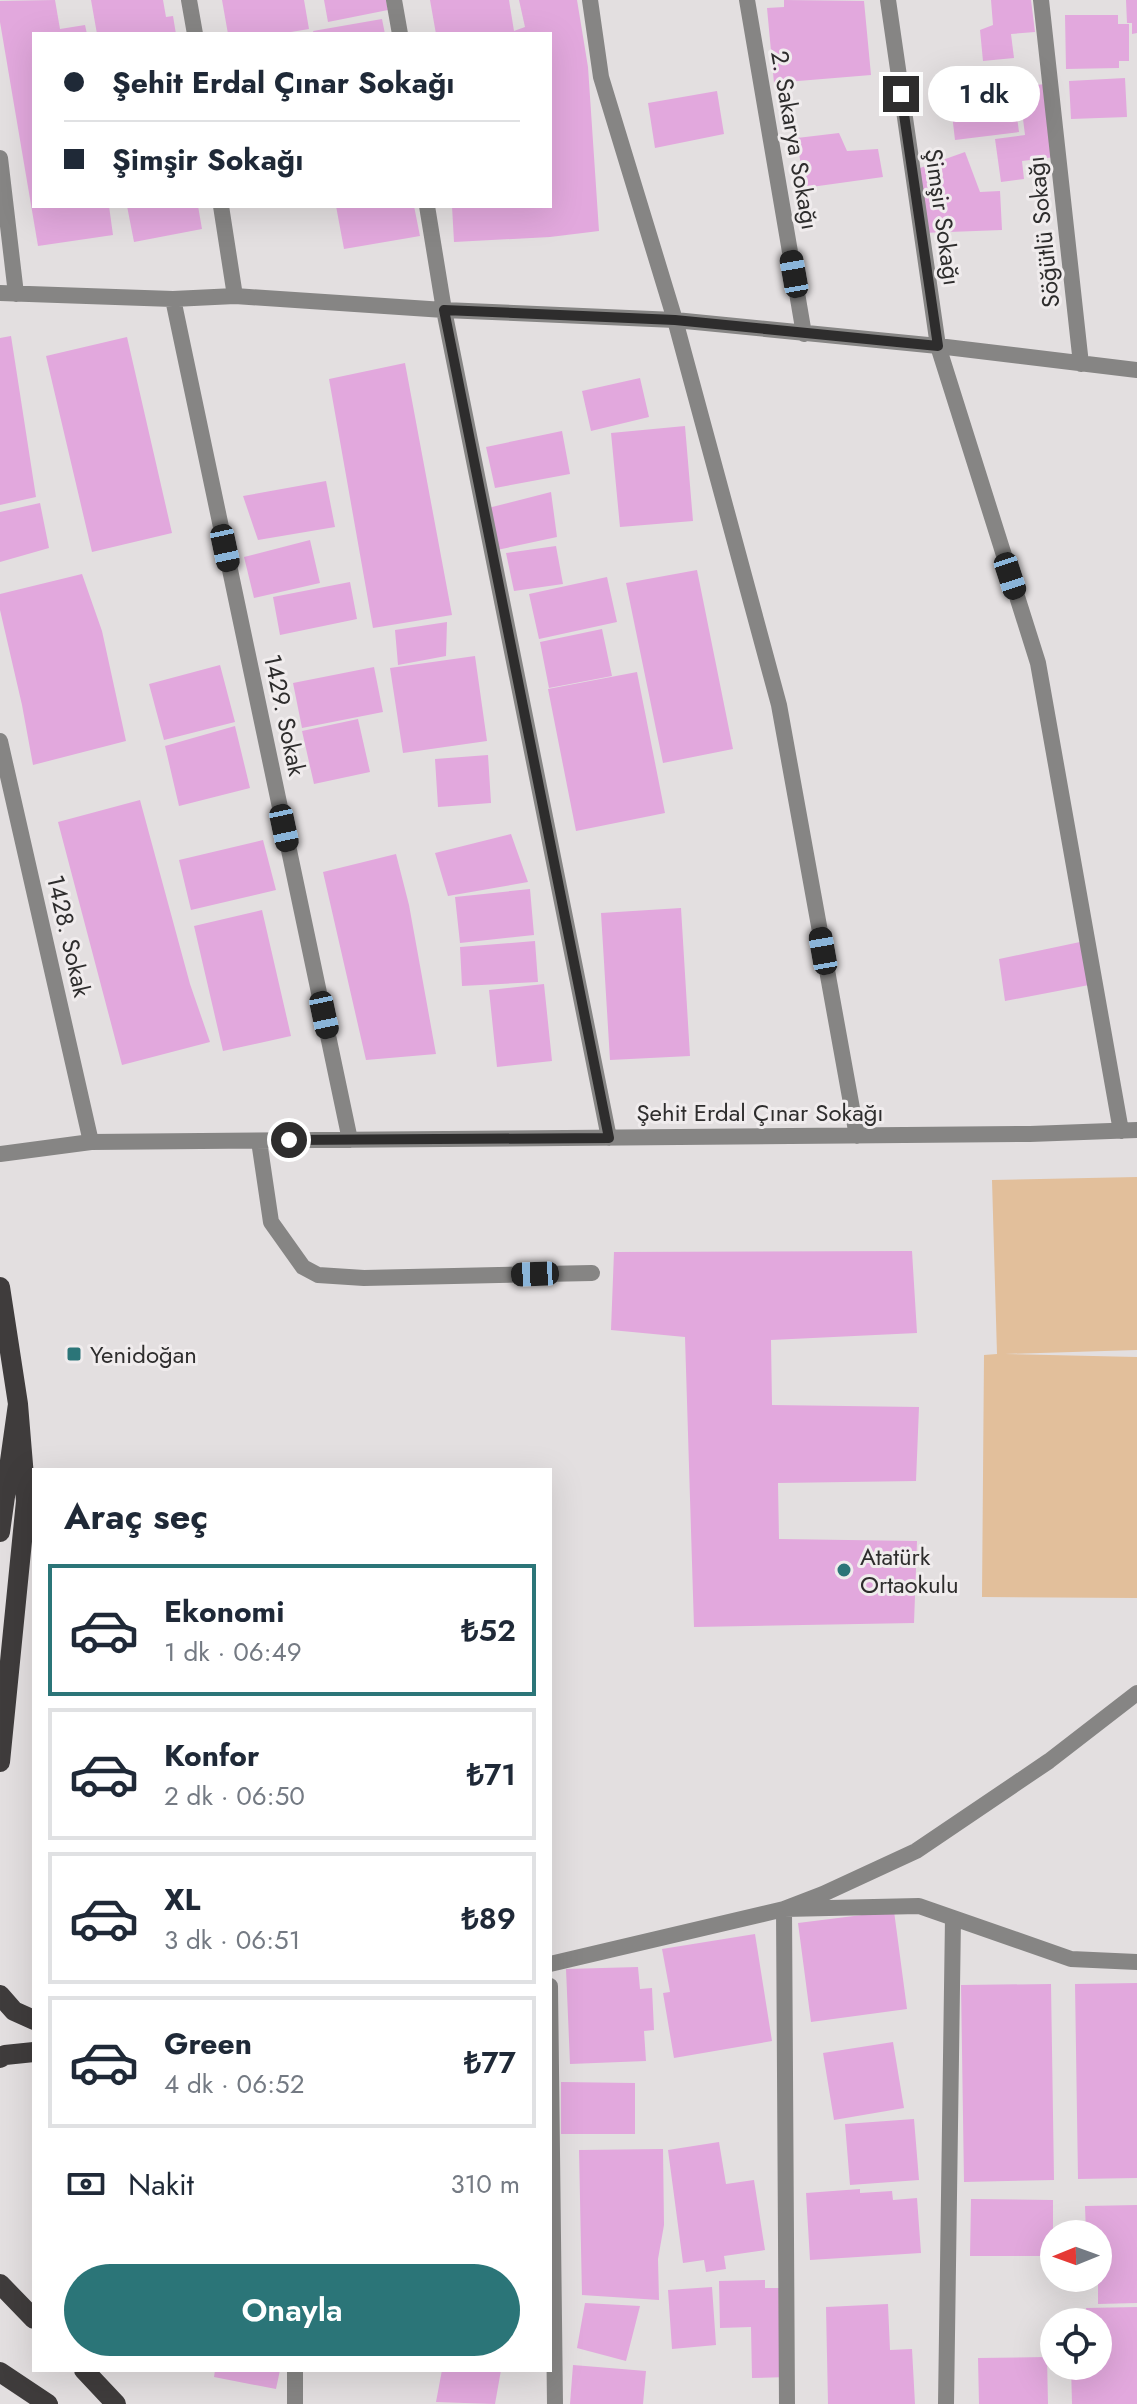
<!DOCTYPE html>
<html lang="tr">
<head>
<meta charset="utf-8">
<style>
	:root { --surface:#fff; --page:#f2f2f3; --text:#1f2937; --muted:#747a83; --line:#e0e1e3; --accent:#2b7578 }
	body { margin:0; font-family:Jost,sans-serif; background:var(--page); color:var(--text); height:100vh; display:flex; flex-direction:column; font-size:30px; white-space:nowrap }
	* { box-sizing:border-box; margin:0 }
	p { font-size:26px; color:var(--muted) }
	.icon { flex:none; width:44px; height:44px; fill:none; stroke:currentColor; stroke-width:2; stroke-linecap:round; stroke-linejoin:round }
	.map { position:relative; flex:1; overflow:hidden }
	.panel { position:absolute; left:32px; top:1468px; width:520px; height:904px; display:flex; flex-direction:column; background:var(--surface); border-radius:0px; box-shadow:0 8px 32px #0002 }
	.panel>* { flex:none }
	.guide { position:absolute; left:32px; top:32px; width:520px; height:176px; border-radius:0px; box-shadow:0 8px 32px #0002; display:grid; align-content:center; height:176px; padding:0 32px; background:var(--surface) }
	.needle { width:52px; rotate:269deg }
	.buttons { position:absolute; left:1040px; top:2220px; display:grid; gap:16px }
	.buttons a { display:grid; place-items:center; width:72px; height:72px; border-radius:50%; background:var(--surface); box-shadow:0 8px 32px #0002; font-size:40px }
	.end { position:absolute; width:36px; height:36px; margin:-18px; border:10px solid #2e2d2d; background:#fff; box-shadow:0 0 0 4px #fff }
	.from { border-radius:50% }
	.bubble { position:absolute; height:56px; border-radius:28px; background:var(--surface); box-shadow:0 8px 32px #0002; font-size:26px; font-weight:600; line-height:56px; text-align:center }
	.car { position:absolute; width:24px; height:48px; margin:-24px -12px; border-radius:10px; box-shadow:0 0 6px 2px #0007; background:linear-gradient(#222 24%,#8ab4d8 0 40%,#222 0 76%,#8ab4d8 0 86%,#222 0) }
	.guide b { display:flex; align-items:center; gap:28px; height:76px; font-size:30px }
	.guide b+b { border-top:2px solid var(--line) }
	.guide i { width:20px; height:20px; background:var(--text) }
	ul { padding:0; list-style:none }
	li { display:flex; align-items:center; gap:24px; height:132px; margin:0 16px 12px; padding:0 16px; border:4px solid var(--line); border-radius:0px }
	li div { flex:1 }
	li b { display:block; font-size:30px }
	li em { font-style:normal; font-weight:600 }
	li.selected { border-color:var(--accent) }
	li>.icon { width:72px; height:72px; stroke-width:1.5 }
	h2 { padding:0 32px; font-size:36px; line-height:96px }
	.pay { display:flex; align-items:center; gap:20px; height:88px; padding:0 32px; font-size:30px }
	.pay p { margin-inline-start:auto }
	.primary-button { display:flex; gap:16px; margin-top:auto; padding:16px 32px }
	.primary-button a { flex:1; height:92px; border-radius:48px; background:var(--accent); color:#fff; font-size:32px; font-weight:600; line-height:92px; text-align:center }
	.map>svg:first-child { display:block }
	.green { fill:#e2bf9b }
	.building { fill:#e2a8dd }
	.lines { fill:none; stroke-linecap:round; stroke-linejoin:round }
	.street { stroke:#868584; stroke-width:16 }
	.primary { stroke:#3f3c3c; stroke-width:20 }
	.route { stroke:#2e2d2d; stroke-width:10 }
	.poi-dot { fill:#2b7578; stroke:#f0eced; stroke-width:3 }
	.labels { text-anchor:middle; dominant-baseline:central; stroke-width:6; stroke-linejoin:round; paint-order:stroke }
	.street-label { font-size:24px; fill:#2e2d2d; stroke:#f0eced }
	.poi-label { font-size:24px; fill:#2e2d2d; stroke:#f0eced; text-anchor:start }
</style>
</head>
<body>
<div class="map">
<svg width="1137" height="2404" viewBox="0 0 1137 2404">
	<rect width="100%" height="100%" fill="#e3dfe0"/>
	<path class="green" d="M1137 1177V1350L1005 1354 1137 1357V1598L982 1597 984 1355 997 1354 992 1180Z"/>
	<path class="building" d="M55 0 60 29 85 25 87 34H34V206H109L113 235 38 246 0 22V1Z
		M91 0H163L166 17 173 16 176 34H97Z
		M222 0H304L309 29 279 34H228Z
		M324 0H386L388 10 328 22Z
		M430 0H509L514 31 525 27 519 0H577L588 67 599 231 550 237 454 242 452 206H550V34H436Z
		M784 0 864 1 871 75 774 83 767 8 784 7Z
		M991 0H1031L1035 32 1011 34 1014 58 983 61 980 30 993 25Z
		M1126 0H1137V33L1132 34V23H1127Z
		M1065 15H1118V24H1129V61H1119V68L1066 69Z
		M382 19 385 34H314L313 31Z
		M1011 72 1019 132 955 140 948 80Z
		M1125 78 1127 117 1071 119 1069 81Z
		M1045 84 1055 157 1022 161 1024 179 1001 182 995 139 1025 135 1019 87Z
		M717 91 724 134 655 148 648 103Z
		M839 133 847 151 878 149 883 177 804 188 797 138Z
		M965 152 980 192 1000 191 1002 230 922 233 920 168Z
		M127 206H198L202 229 134 242Z
		M336 206H414L420 236 344 249Z
		M11 336 36 497 0 505V338Z
		M127 337 172 533 92 552 46 356Z
		M405 363 452 615 373 628 329 379Z
		M640 378 649 417 591 431 582 391Z
		M685 426 693 521 620 527 611 433Z
		M562 431 570 474 495 488 486 447Z
		M326 481 335 527 258 540 243 496Z
		M551 492 557 537 497 550 488 508Z
		M40 503 49 548 0 562V512Z
		M310 540 320 583 254 598 244 557Z
		M556 546 563 584 514 591 506 553Z
		M697 570 733 749 663 763 626 583Z
		M82 574 102 631 126 741 33 765 22 705 0 610V594Z
		M607 577 617 622 539 639 529 594Z
		M350 582 357 619 280 635 273 597Z
		M447 622 446 656 398 665 395 630Z
		M602 629 612 676 549 688 540 642Z
		M475 656 487 741 403 753 390 668Z
		M220 665 235 722 164 740 149 684Z
		M374 667 383 712 302 728 293 683Z
		M637 672 665 813 576 831 548 689Z
		M358 719 370 772 314 784 302 731Z
		M235 726 250 788 179 806 165 746Z
		M488 755 491 803 438 807 435 759Z
		M140 800 190 984 210 1042 122 1065 58 822Z
		M511 834 528 882 448 896 435 853Z
		M263 840 276 890 191 910 179 860Z
		M396 854 409 905 436 1054 366 1060 323 872Z
		M530 889 534 935 460 943 455 897Z
		M681 908 690 1056 610 1060 601 913Z
		M262 910 291 1036 223 1051 194 926Z
		M535 941 538 982 462 986 460 947Z
		M1080 942 1089 985 1005 1001 999 959Z
		M544 984 552 1061 497 1067 489 990Z
		M912 1251 917 1333 771 1340 772 1405 919 1407 916 1481 778 1483 779 1539 917 1541 914 1623 694 1627 685 1337 611 1330 614 1252Z
		M894 1911 907 2009 811 2022 798 1923Z
		M755 1934 772 2041 674 2058 663 1993 670 1992 662 1949Z
		M638 1967 640 1989 652 1988 654 2030 644 2031 646 2061 570 2064 566 1969Z
		M1137 1983V2178L1078 2179 1075 1984Z
		M1051 1984 1054 2180 964 2182 961 1985Z
		M893 2042 904 2108 834 2120 823 2053Z
		M561 2082 635 2083V2134H561Z
		M914 2119 919 2180 850 2185 845 2124Z
		M719 2142 726 2184 754 2180 765 2250 724 2256 726 2269 706 2272 704 2260 683 2263 668 2150Z
		M663 2149 664 2225 658 2259 659 2300 582 2295 579 2150Z
		M860 2189V2193L892 2191 893 2200 917 2198 921 2253 810 2260 806 2193Z
		M971 2199 1053 2200V2256H970Z
		M1137 2205V2303L1098 2304V2234H1086L1085 2206Z
		M765 2280V2288H789L790 2377 752 2378 751 2327 720 2328 719 2281Z
		M712 2287 716 2345 672 2349 668 2290Z
		M585 2303 640 2306 626 2361 577 2348Z
		M888 2304 890 2350 912 2349 915 2404H828L826 2307Z
		M1137 2307V2404H1072L1071 2366H1098V2322H1087L1086 2308Z
		M1047 2357 1048 2404H979L978 2358Z
		M573 2365 646 2371 643 2404H570Z
		M215 2370H280L276 2389 214 2377Z
		M442 2370H501L495 2404 436 2402Z"/>
	<g class="lines">
		<path class="street" d="M189 0 195 34
			M394 0 400 34
			M590 0 601 77 675 320 779 705 857 1136
			M747 0 804 334
			M888 0 938 346 1038 663 1121 1131
			M1041 0 1081 364
			M0 158 16 294
			M221 206 235 296
			M427 206 444 310 609 1138
			M0 293 173 299 235 296 444 310 675 320 938 346 1137 370
			M173 299 350 1140
			M0 741 91 1142
			M259 1141 271 1222 303 1267 318 1275 364 1278 592 1273
			M0 1154 91 1142 1030 1134 1137 1130
			M550 1964 784 1909 823 1894 916 1851 1049 1761 1137 1693
			M550 1986 555 2404
			M295 2370V2404
			M787 2404 784 1909 919 1906 1071 1959 1137 1962
			M946 2404 953 1918"/>
		<path class="primary" d="M0 1287 18 1404 0 1532
			M0 1762 26 1501 18 1404
			M0 1995 14 2011 34 2020
			M0 2058 5 2055 34 2052
			M0 2284 34 2319
			M84 2370 116 2404
			M0 2372 48 2404"/>
	</g>
	<g class="lines">
		<path class="route" d="M289 1140 609 1138 444 310 675 320 938 346 901 94"/>
	</g>
	<g class="poi-dot">
		<rect x="66" y="1346" width="16" height="16" rx="4"/>
		<circle cx="844" cy="1570" r="8"/>
	</g>
	<g class="labels">
		<g class="street-label">
			<text transform="translate(795 140) rotate(80)">2. Sakarya Sokağı</text>
			<text transform="translate(943 217) rotate(82)">Şimşir Sokağı</text>
			<text transform="translate(1043 232) rotate(-96)">Söğütlü Sokağı</text>
			<text transform="translate(285 715) rotate(78)">1429. Sokak</text>
			<text transform="translate(69 936) rotate(77)">1428. Sokak</text>
			<text x="760" y="1112">Şehit Erdal Çınar Sokağı</text>
		</g>
		<g class="poi-label">
			<text x="90" y="1354">Yenidoğan</text>
			<text x="860" y="1556">Atatürk<tspan x="860" dy="28">Ortaokulu</tspan></text>
		</g>
	</g>
</svg>
<div class="buttons">
<a><svg class="needle" viewBox="-14 -14 28 28"><path d="M0-13l5 13h-10z" fill="#e53935"/><path d="M0 13l5-13h-10z" fill="#747a83"/></svg></a>
<a><svg class="icon" aria-label="locate" viewBox="0 0 24 24"><circle cx="12" cy="12" r="6"/><path d="M12 2v4M12 18v4M2 12h4M18 12h4"/></svg></a>
</div>
<i class="end from" style="left:289px;top:1140px"></i>
<i class="end" style="left:901px;top:94px"></i>
<div class="bubble" style="left:928px;top:66px;width:112px">1 dk</div>
<i class="car" style="left:794px;top:274px;rotate:350deg"></i>
<i class="car" style="left:225px;top:548px;rotate:168deg"></i>
<i class="car" style="left:1010px;top:576px;rotate:162deg"></i>
<i class="car" style="left:284px;top:828px;rotate:168deg"></i>
<i class="car" style="left:823px;top:951px;rotate:350deg"></i>
<i class="car" style="left:324px;top:1015px;rotate:168deg"></i>
<i class="car" style="left:535px;top:1274px;rotate:268deg"></i>
<div class="guide">
<b><i class="from"></i>Şehit Erdal Çınar Sokağı</b>
<b><i></i>Şimşir Sokağı</b>
</div>
<section class="panel">
<h2>Araç seç</h2>
<ul>
<li class="selected"><svg class="icon" aria-label="car" viewBox="0 0 24 24"><path d="M5 17H2v-5l4-1 3-4h7l3 4 3 1v5h-3M9 17h6M6 11h13"/><circle cx="7" cy="17" r="2"/><circle cx="17" cy="17" r="2"/></svg><div><b>Ekonomi</b><p>1 dk · 06:49</p></div><em>₺52</em></li>
<li><svg class="icon" aria-label="car" viewBox="0 0 24 24"><path d="M5 17H2v-5l4-1 3-4h7l3 4 3 1v5h-3M9 17h6M6 11h13"/><circle cx="7" cy="17" r="2"/><circle cx="17" cy="17" r="2"/></svg><div><b>Konfor</b><p>2 dk · 06:50</p></div><em>₺71</em></li>
<li><svg class="icon" aria-label="car" viewBox="0 0 24 24"><path d="M5 17H2v-5l4-1 3-4h7l3 4 3 1v5h-3M9 17h6M6 11h13"/><circle cx="7" cy="17" r="2"/><circle cx="17" cy="17" r="2"/></svg><div><b>XL</b><p>3 dk · 06:51</p></div><em>₺89</em></li>
<li><svg class="icon" aria-label="car" viewBox="0 0 24 24"><path d="M5 17H2v-5l4-1 3-4h7l3 4 3 1v5h-3M9 17h6M6 11h13"/><circle cx="7" cy="17" r="2"/><circle cx="17" cy="17" r="2"/></svg><div><b>Green</b><p>4 dk · 06:52</p></div><em>₺77</em></li>
</ul>
<div class="pay"><svg class="icon" aria-label="cash" viewBox="0 0 24 24"><path d="M3 7h18v10H3z"/><circle cx="12" cy="12" r="2"/></svg>Nakit<p>310 m</p></div>
<div class="primary-button"><a>Onayla</a></div>
</section>
</div>
</body>
</html>
